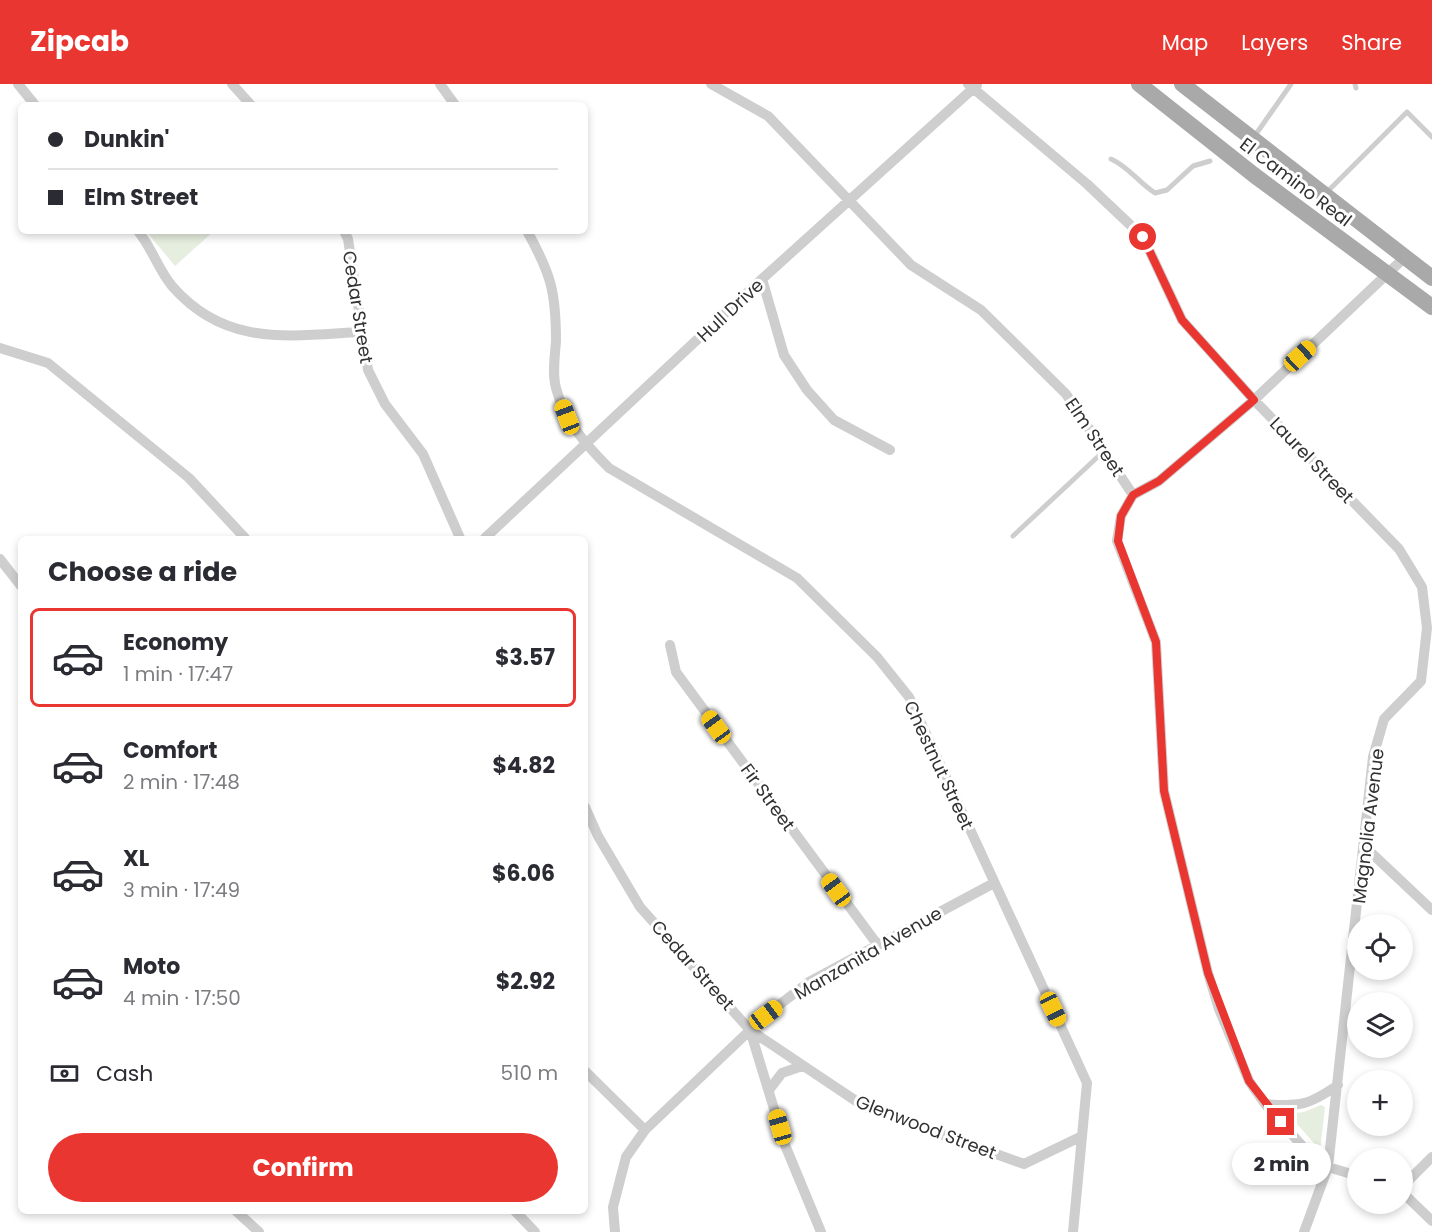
<!DOCTYPE html>
<html lang="en">
<head>
<meta charset="utf-8">
<style>
	:root { --surface:#fff; --page:#f2f2f3; --text:#2b2b33; --muted:#7c7c81; --line:#e1e1e2; --accent:#ea3631 }
	body { margin:0; font-family:Poppins,sans-serif; background:var(--page); color:var(--text); height:100vh; display:flex; flex-direction:column; font-size:22px; white-space:nowrap }
	* { box-sizing:border-box; margin:0 }
	p { font-size:20px; color:var(--muted) }
	.icon { flex:none; width:33px; height:33px; fill:none; stroke:currentColor; stroke-width:2; stroke-linecap:round; stroke-linejoin:round }
	.map { position:relative; flex:1; overflow:hidden }
	.sheet { position:absolute; left:18px; top:452px; width:570px; height:678px; display:flex; flex-direction:column; background:var(--surface); border-radius:9px; box-shadow:0 3px 9px #0003 }
	.sheet>* { flex:none }
	.hud { position:absolute; left:18px; top:18px; width:570px; height:132px; border-radius:9px; box-shadow:0 3px 9px #0003; display:grid; align-content:center; height:132px; padding:0 30px; background:var(--surface) }
	.fabs { position:absolute; left:1347px; top:830px; display:grid; gap:12px }
	.fabs a { display:grid; place-items:center; width:66px; height:66px; border-radius:50%; background:var(--surface); box-shadow:0 3px 9px #0003; font-size:30px }
	.end { position:absolute; width:27px; height:27px; margin:-14px; border:8px solid #ea3631; background:#fff; box-shadow:0 0 0 3px #fff }
	.from { border-radius:50% }
	.bubble { position:absolute; height:42px; border-radius:21px; background:var(--surface); box-shadow:0 3px 9px #0003; font-size:20px; font-weight:700; line-height:42px; text-align:center }
	.car { position:absolute; width:18px; height:36px; margin:-18px -9px; border-radius:8px; box-shadow:0 0 4px 2px #0007; background:linear-gradient(#f5c518 24%,#345 0 40%,#f5c518 0 76%,#345 0 86%,#f5c518 0) }
	.hud b { display:flex; align-items:center; gap:21px; height:57px; font-size:22px }
	.hud b+b { border-top:2px solid var(--line) }
	.hud i { width:15px; height:15px; background:var(--text) }
	ul { padding:0; list-style:none }
	li { display:flex; align-items:center; gap:18px; height:99px; margin:0 12px 9px; padding:0 18px; border:3px solid transparent; border-radius:9px }
	li div { flex:1 }
	li b { display:block; font-size:22px }
	li em { font-style:normal; font-weight:700 }
	li.selected { border-color:var(--accent) }
	li>.icon { width:54px; height:54px; stroke-width:1.5 }
	h2 { padding:0 30px; font-size:27px; line-height:72px }
	.pay { display:flex; align-items:center; gap:15px; height:66px; padding:0 30px; font-size:22px }
	.pay p { margin-inline-start:auto }
	.cta { display:flex; gap:12px; margin-top:auto; padding:12px 30px }
	.cta a { flex:1; height:69px; border-radius:36px; background:var(--accent); color:#fff; font-size:24px; font-weight:700; line-height:69px; text-align:center }
	header { display:flex; align-items:center; gap:36px; box-sizing:border-box; height:84px; padding:0 30px; background:var(--accent); color:#fff }
	header strong { font-size:28px }
	nav { display:flex; gap:33px; margin-inline-start:auto; font-size:21px }
	.map>svg:first-child { display:block }
	.green { fill:#e6eedf }
	.lines { fill:none; stroke-linecap:round; stroke-linejoin:round }
	.lane { stroke:#cecece; stroke-width:5 }
	.street { stroke:#cecece; stroke-width:10 }
	.primary { stroke:#a9a9a9; stroke-width:16 }
	.route { stroke:#ea3631; stroke-width:8 }
	.labels { text-anchor:middle; dominant-baseline:central; stroke-width:6; stroke-linejoin:round; paint-order:stroke }
	.street-label { font-size:18px; fill:#313131; stroke:#fff }
</style>
</head>
<body>
<header>
<strong>Zipcab</strong>
<nav><a>Map</a><a>Layers</a><a>Share</a></nav>
</header>
<div class="map">
<svg width="1432" height="1148" viewBox="0 0 1432 1148">
	<rect width="100%" height="100%" fill="#fff"/>
	<path class="green" d="M146 147H214L175 182Z
		M1321 1021 1325 1023 1320 1066 1288 1030 1304 1028Z"/>
	<g class="lines">
		<path class="lane" d="M1355 0 1356 4
			M1254 53 1291 0
			M1111 75C1129 83 1139 99 1155 109L1167 106 1193 82 1210 77
			M1325 110 1407 28 1432 53
			M1013 452 1104 367"/>
		<path class="street" d="M18 0 35 21
			M232 0 251 21
			M440 0 455 21
			M711 0 768 32 911 181 981 226 1066 310 1133 411 1121 432 1117 457 1156 558 1164 707 1208 889 1219 925 1249 997 1265 1020 1312 1073 1328 1083 1358 1092
			M968 0 1087 100 1143 153 1182 236 1254 316 1399 465 1422 503 1427 544 1421 597
			M138 147C152 164 158 185 172 202 225 263 288 252 360 248
			M344 147 348 155 368 286 385 320 423 370 460 454
			M527 147C551 190 556 208 556 257 555 271 552 290 556 304 564 336 586 361 609 384L797 494 877 573 909 613 1087 999 1073 1148
			M762 195 784 271 807 306 834 336 890 366
			M0 264 48 279 189 394 245 454
			M1133 411 1159 397 1254 316 1405 173
			M485 454 762 195 977 1
			M0 475 21 502
			M670 561 676 588 877 860
			M585 723 598 752 640 823 750 946 785 1061 821 1148
			M1364 762 1432 826
			M750 946 865 1023 1024 1080 1080 1053
			M585 987 645 1046
			M769 1006 782 989 802 982
			M1265 1020C1300 1023 1309 1021 1338 1001
			M1402 1103 1432 1073
			M1402 1108 1432 1137
			M235 1126 259 1148
			M514 1126 535 1148
			M615 1148 613 1123 626 1073 645 1046 766 931 809 898 994 799
			M1304 1148 1328 1083 1373 673 1384 635 1421 597"/>
		<path class="primary" d="M1139 0 1254 91 1432 223
			M1182 0 1432 194"/>
	</g>
	<g class="lines">
		<path class="route" d="M1143 153 1182 236 1254 316 1159 397 1133 411 1121 432 1118 457 1156 558 1164 707 1208 889 1249 997 1281 1038"/>
	</g>
	<g class="labels">
		<g class="street-label">
			<text transform="translate(1296 98) rotate(37)">El Camino Real</text>
			<text transform="translate(358 223) rotate(81)">Cedar Street</text>
			<text transform="translate(730 226) rotate(-43)">Hull Drive</text>
			<text transform="translate(1095 353) rotate(56)">Elm Street</text>
			<text transform="translate(1312 376) rotate(46)">Laurel Street</text>
			<text transform="translate(939 681) rotate(65)">Chestnut Street</text>
			<text transform="translate(768 713) rotate(54)">Fir Street</text>
			<text transform="translate(1368 742) rotate(-83)">Magnolia Avenue</text>
			<text transform="translate(868 869) rotate(-30)">Manzanita Avenue</text>
			<text transform="translate(693 881) rotate(48)">Cedar Street</text>
			<text transform="translate(926 1043) rotate(21)">Glenwood Street</text>
		</g>
	</g>
</svg>
<div class="fabs">
<a><svg class="icon" aria-label="locate" viewBox="0 0 24 24"><circle cx="12" cy="12" r="6"/><path d="M12 2v4M12 18v4M2 12h4M18 12h4"/></svg></a>
<a><svg class="icon" aria-label="layers" viewBox="0 0 24 24"><path d="M12 4l9 5-9 5-9-5zM3 14l9 5 9-5"/></svg></a>
<a>+</a>
<a>−</a>
</div>
<i class="end from" style="left:1143px;top:153px"></i>
<i class="end" style="left:1281px;top:1038px"></i>
<div class="bubble" style="left:1232px;top:1059px;width:99px">2 min</div>
<i class="car" style="left:1300px;top:272px;rotate:47deg"></i>
<i class="car" style="left:567px;top:333px;rotate:339deg"></i>
<i class="car" style="left:716px;top:643px;rotate:324deg"></i>
<i class="car" style="left:836px;top:806px;rotate:324deg"></i>
<i class="car" style="left:1053px;top:925px;rotate:155deg"></i>
<i class="car" style="left:766px;top:931px;rotate:53deg"></i>
<i class="car" style="left:780px;top:1043px;rotate:344deg"></i>
<div class="hud">
<b><i class="from"></i>Dunkin'</b>
<b><i></i>Elm Street</b>
</div>
<section class="sheet">
<h2>Choose a ride</h2>
<ul>
<li class="selected"><svg class="icon" aria-label="car" viewBox="0 0 24 24"><path d="M5 17H2v-5l4-1 3-4h7l3 4 3 1v5h-3M9 17h6M6 11h13"/><circle cx="7" cy="17" r="2"/><circle cx="17" cy="17" r="2"/></svg><div><b>Economy</b><p>1 min · 17:47</p></div><em>$3.57</em></li>
<li><svg class="icon" aria-label="car" viewBox="0 0 24 24"><path d="M5 17H2v-5l4-1 3-4h7l3 4 3 1v5h-3M9 17h6M6 11h13"/><circle cx="7" cy="17" r="2"/><circle cx="17" cy="17" r="2"/></svg><div><b>Comfort</b><p>2 min · 17:48</p></div><em>$4.82</em></li>
<li><svg class="icon" aria-label="car" viewBox="0 0 24 24"><path d="M5 17H2v-5l4-1 3-4h7l3 4 3 1v5h-3M9 17h6M6 11h13"/><circle cx="7" cy="17" r="2"/><circle cx="17" cy="17" r="2"/></svg><div><b>XL</b><p>3 min · 17:49</p></div><em>$6.06</em></li>
<li><svg class="icon" aria-label="car" viewBox="0 0 24 24"><path d="M5 17H2v-5l4-1 3-4h7l3 4 3 1v5h-3M9 17h6M6 11h13"/><circle cx="7" cy="17" r="2"/><circle cx="17" cy="17" r="2"/></svg><div><b>Moto</b><p>4 min · 17:50</p></div><em>$2.92</em></li>
</ul>
<div class="pay"><svg class="icon" aria-label="cash" viewBox="0 0 24 24"><path d="M3 7h18v10H3z"/><circle cx="12" cy="12" r="2"/></svg>Cash<p>510 m</p></div>
<div class="cta"><a>Confirm</a></div>
</section>
</div>
</body>
</html>
